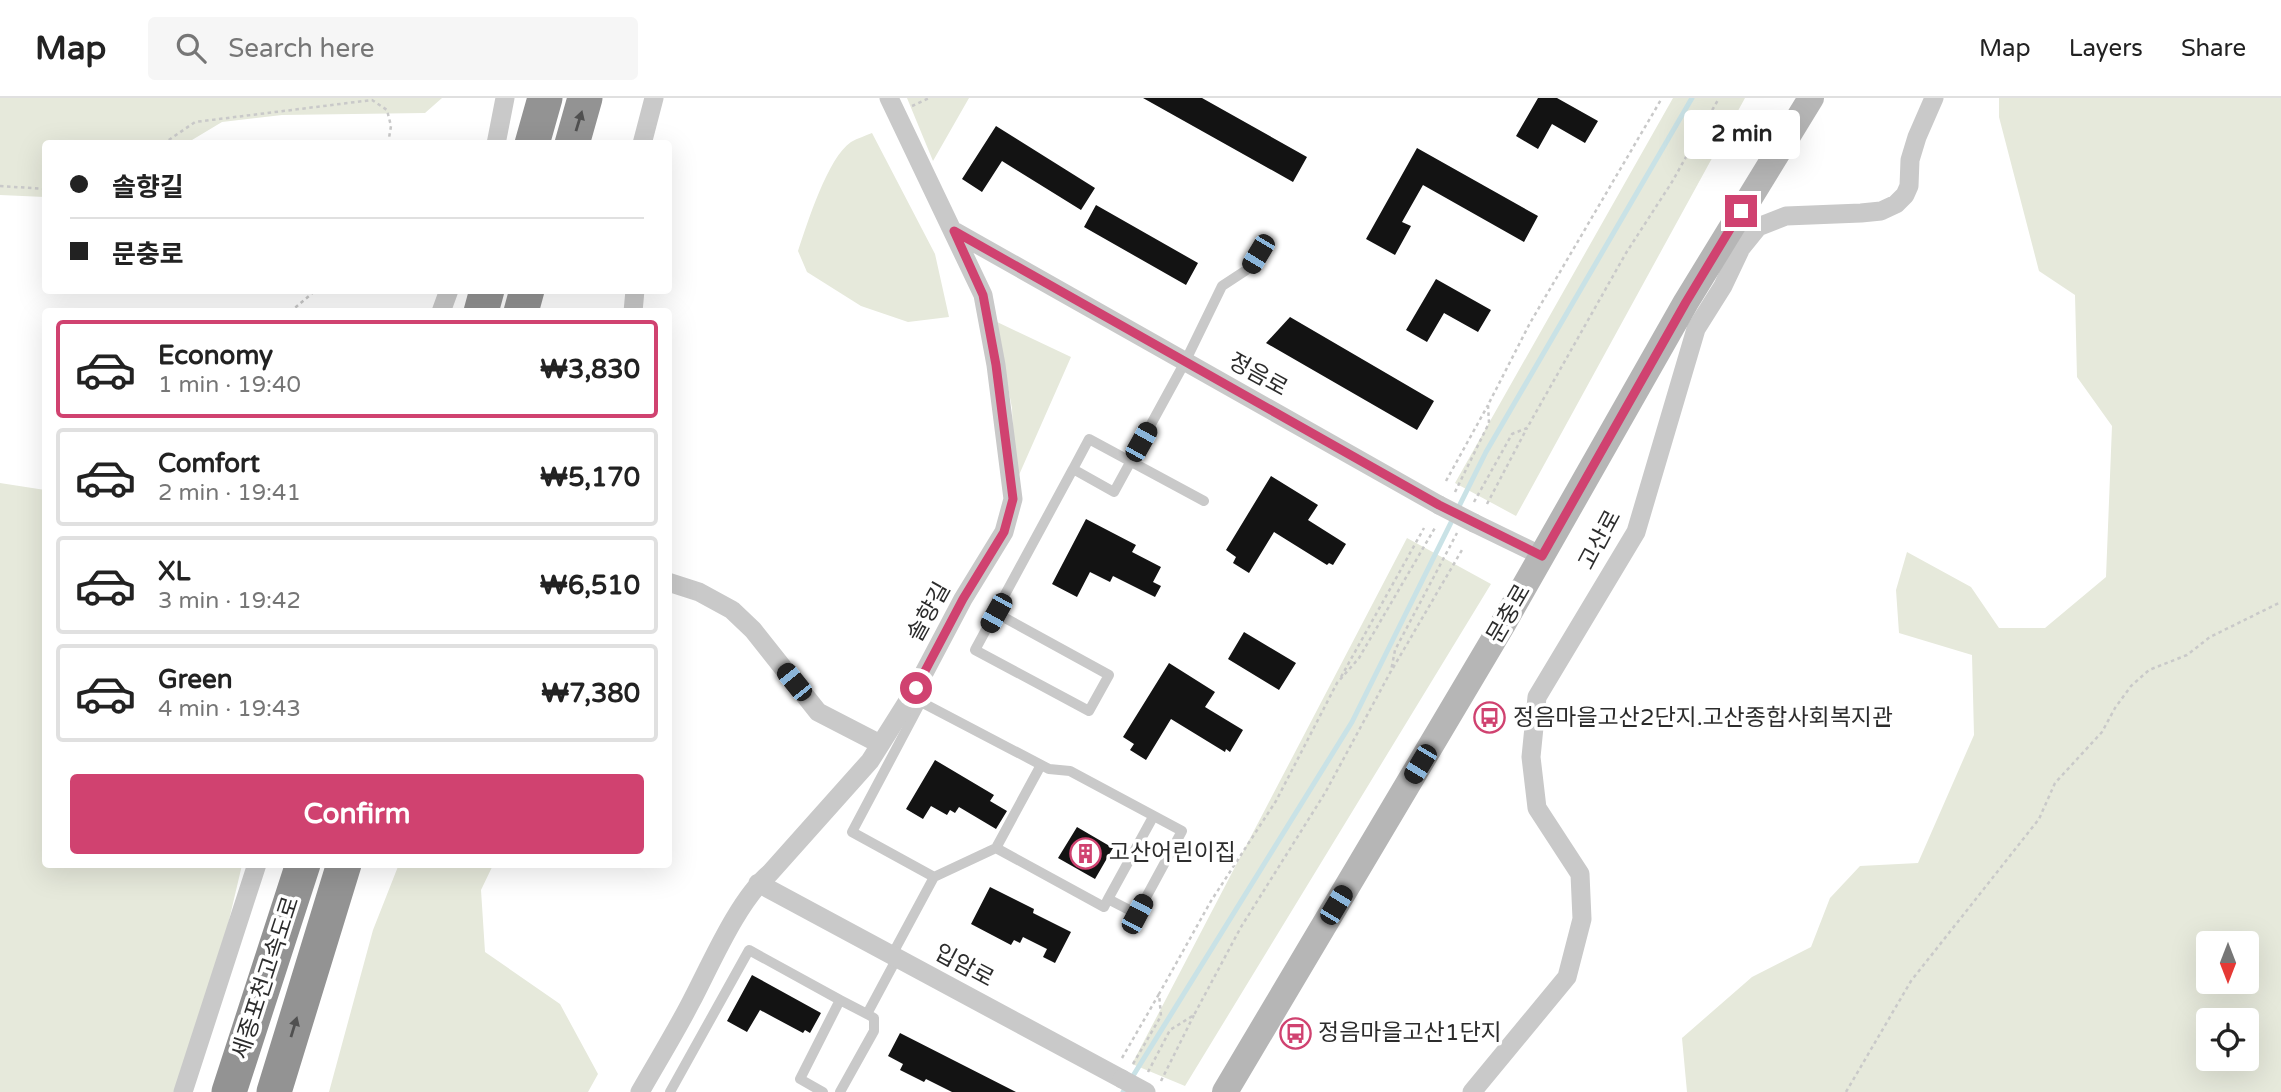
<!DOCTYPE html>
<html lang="en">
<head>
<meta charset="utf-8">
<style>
	:root { --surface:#fff; --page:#f6f6f6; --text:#222; --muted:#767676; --line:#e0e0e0; --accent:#d04270 }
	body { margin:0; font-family:"Varela Round","Noto Sans KR",sans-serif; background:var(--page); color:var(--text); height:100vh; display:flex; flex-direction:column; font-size:26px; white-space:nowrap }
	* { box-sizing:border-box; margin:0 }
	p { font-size:23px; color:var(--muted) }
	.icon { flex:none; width:38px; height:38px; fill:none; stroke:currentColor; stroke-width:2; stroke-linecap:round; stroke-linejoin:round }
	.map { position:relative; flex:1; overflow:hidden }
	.panel { position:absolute; left:42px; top:210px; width:630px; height:560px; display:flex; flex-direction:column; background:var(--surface); border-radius:7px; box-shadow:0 7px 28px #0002 }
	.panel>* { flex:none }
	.banner { position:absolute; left:42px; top:42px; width:630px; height:154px; border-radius:7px; box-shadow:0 7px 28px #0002; display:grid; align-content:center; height:154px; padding:0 28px; background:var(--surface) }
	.needle { width:46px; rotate:180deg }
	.tools { position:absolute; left:2196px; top:833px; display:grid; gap:14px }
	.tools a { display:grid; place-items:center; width:63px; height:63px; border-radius:7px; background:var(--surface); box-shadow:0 7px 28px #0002; font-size:35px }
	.end { position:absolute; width:32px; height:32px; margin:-16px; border:9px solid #d04270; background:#fff; box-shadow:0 0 0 4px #fff }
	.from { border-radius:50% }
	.bubble { position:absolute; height:49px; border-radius:7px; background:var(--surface); box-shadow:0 7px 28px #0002; font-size:23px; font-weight:700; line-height:49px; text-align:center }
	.car { position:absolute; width:21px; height:42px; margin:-21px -10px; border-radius:9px; box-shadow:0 0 5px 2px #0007; background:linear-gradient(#222 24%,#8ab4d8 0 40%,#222 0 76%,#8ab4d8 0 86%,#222 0) }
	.banner b { display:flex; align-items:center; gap:24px; height:66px; font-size:26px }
	.banner b+b { border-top:2px solid var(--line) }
	.banner i { width:18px; height:18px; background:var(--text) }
	ul { padding:12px 0 0; list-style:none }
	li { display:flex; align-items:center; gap:21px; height:98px; margin:0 14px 10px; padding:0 14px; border:4px solid var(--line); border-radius:7px }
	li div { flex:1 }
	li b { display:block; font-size:26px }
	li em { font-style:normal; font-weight:700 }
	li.on { border-color:var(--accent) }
	li>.icon { width:63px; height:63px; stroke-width:1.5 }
	.button { display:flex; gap:14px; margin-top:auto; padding:14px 28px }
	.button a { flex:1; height:80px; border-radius:7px; background:var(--accent); color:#fff; font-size:28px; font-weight:700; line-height:80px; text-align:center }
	header { display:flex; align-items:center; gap:42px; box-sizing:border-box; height:98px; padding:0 35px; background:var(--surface); border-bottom:2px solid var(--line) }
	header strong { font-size:33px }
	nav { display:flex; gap:38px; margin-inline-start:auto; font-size:24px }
	.search { width:490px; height:63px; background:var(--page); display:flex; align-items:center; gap:18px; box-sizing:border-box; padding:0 24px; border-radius:7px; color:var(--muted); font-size:26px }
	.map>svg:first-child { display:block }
	.green { fill:#e6e9db; fill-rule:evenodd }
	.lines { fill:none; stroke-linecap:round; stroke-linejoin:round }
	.stream { stroke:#c9e2e6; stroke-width:5 }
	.building { fill:#131313 }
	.path { stroke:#c9c9c9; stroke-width:2.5; stroke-dasharray:3.5 3.5; stroke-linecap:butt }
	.lane { stroke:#c9c9c9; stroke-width:10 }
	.street { stroke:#c9c9c9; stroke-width:19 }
	.secondary { stroke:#b6b6b6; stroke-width:26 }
	.highway { stroke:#939393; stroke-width:35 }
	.street-bridge { stroke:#c9c9c9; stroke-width:19 }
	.oneway { fill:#505050 }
	.route { stroke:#d04270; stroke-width:9 }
	.labels { text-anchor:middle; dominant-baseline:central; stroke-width:7; stroke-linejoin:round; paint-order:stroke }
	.street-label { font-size:23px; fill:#2c2c2c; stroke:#fff }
	.poi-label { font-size:23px; fill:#2c2c2c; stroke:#fff; text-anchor:start }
</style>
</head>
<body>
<header>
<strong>Map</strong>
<div class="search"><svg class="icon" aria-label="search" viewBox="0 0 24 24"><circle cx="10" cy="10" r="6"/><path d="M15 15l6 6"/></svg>Search here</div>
<nav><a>Map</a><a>Layers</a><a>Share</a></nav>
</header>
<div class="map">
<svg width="2281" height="994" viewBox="0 0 2281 994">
	<rect width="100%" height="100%" fill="#fff"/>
	<path class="green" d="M0 0H442L425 15 282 17 222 24 187 45 46 46 45 99 0 97Z
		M907 0H969L933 63Z
		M1673 0H1745L1516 418 1455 385Z
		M1999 0H2281V994H1687L1682 940 1752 879 1811 849 1830 800 1860 768 1918 765 1974 637 1972 557 1899 535 1896 492 1907 454 1971 489 1999 530H2045L2106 479 2112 328 2077 279 2075 197 2039 173 1999 19ZM2208 845H2247V884H2208ZM2208 922H2247V961H2208Z
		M872 35 935 156 949 219 908 224 861 208 807 174 798 153C807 126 828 59 851 44 858 40 865 38 872 35Z
		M995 223 1071 259 1015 386 1012 310Z
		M0 385 45 392 46 766 242 767 205 924 186 994H0Z
		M1407 440 1491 486 1185 988 1132 966Z
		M399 766 493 767 481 792 485 854 560 906 598 976 588 994H329L373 832Z"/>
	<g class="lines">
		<path class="stream" d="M1123 994 1352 624 1486 354 1692 0"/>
	</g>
	<path class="building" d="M1143 0H1202L1307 59 1293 84Z
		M1538 0H1557L1598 23 1585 45 1552 26 1538 51 1516 38Z
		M996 28 1095 90 1081 112 1002 63 982 94 962 81Z
		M1417 50 1538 118 1524 144 1423 87 1402 124 1411 128 1395 157 1366 141Z
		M1096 107 1198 165 1186 187 1084 129Z
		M1436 181 1491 212 1478 234 1444 215 1427 244 1406 232Z
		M1290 219 1434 303 1417 332 1266 245Z
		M1271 378 1318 407 1308 422 1346 446 1333 467 1329 465 1327 467 1274 434 1249 475 1233 465 1236 459 1226 452Z
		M1086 421 1136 447 1132 454 1161 469 1153 484 1161 488 1155 499 1113 478 1110 484 1090 474 1077 499 1052 486Z
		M1244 534 1296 565 1279 592 1228 561Z
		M1169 565 1215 594 1205 609 1243 632 1230 654 1226 651 1225 654 1171 621 1146 662 1130 652 1134 646 1123 639Z
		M935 662 994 697 990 703 1007 713 996 731 959 709 955 715 950 712 947 717 931 708 923 721 906 711Z
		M1077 729 1113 750 1095 781 1058 760Z
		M990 789 1034 811 1033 815 1071 834 1055 865 1043 859 1047 851 1023 839 1020 845 1014 842 1011 847 971 826Z
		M752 877 821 915 810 935 805 932 803 935 760 912 747 934 727 923Z
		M900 935 1016 994H952L926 981 924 984 900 972 903 966 888 958Z"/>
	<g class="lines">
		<path class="path" d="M912 8 929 0
			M163 46 195 24 372 2 387 12 391 28 388 46
			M0 88 46 91
			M290 214 316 192
			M1446 383 1488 307
			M1455 394 1489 325 1488 307 1530 225 1662 0
			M1474 404 1512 336 1527 330 1626 155 1672 84 1719 0
			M1487 406 1527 330
			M1393 570 1462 452
			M1341 579 1424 430
			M1122 960 1159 896
			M1133 966 1161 918 1159 896 1211 803 1276 703 1337 585 1359 560 1436 428
			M1148 974 1170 932 1194 917 1241 829 1325 695 1391 573 1395 552 1457 435
			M1161 983 1194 917
			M1846 994 1911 883 2039 721 2055 685 2102 634 2115 610 2131 588 2149 572 2187 557 2210 539 2281 504"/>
		<path class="lane" d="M1073 371 1089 341 1204 403
			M996 515 1109 577 1089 613 975 552 1073 371 1114 394 1185 264 1222 188 1251 169 1258 156
			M996 750 1104 809 1108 801
			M934 779 996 750 1041 667
			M892 857 934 779 852 734 921 604 1049 671 1070 673 1182 733 1137 816 1108 801 1153 719
			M670 994 749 852 840 902
			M823 994 800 981 840 902 867 916
			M840 994 874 933V920L867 916 897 860"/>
		<path class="street" d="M496 46 505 0
			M642 46 654 0
			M954 133 1439 407
			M441 214 449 192
			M633 214 635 192
			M1474 425 1542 458
			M668 484 699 494 732 512 753 532 818 614 880 646
			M758 785 1122 981
			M183 994 257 766
			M640 994C657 964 675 935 691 904 711 866 738 802 770 775L870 663 916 590 963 501 1004 434 1013 401 996 267 983 197 889 0
			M1472 994 1567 879 1582 821 1580 776 1537 710 1531 659 1537 599 1636 434 1696 231 1723 188 1741 150 1758 129 1786 118 1861 115 1881 113 1896 106 1905 97 1909 88 1910 62 1917 39 1934 0"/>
		<path class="secondary" d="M1225 994 1503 526 1686 204 1811 0"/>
		<path class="highway" d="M532 46 545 0
			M572 46 585 0
			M481 214 487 192
			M521 214 527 192
			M229 994 303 766
			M274 994 344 766"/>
		<path class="street-bridge" d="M1439 407 1474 425
			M1122 981 1146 994"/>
	</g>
	<defs><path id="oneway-solid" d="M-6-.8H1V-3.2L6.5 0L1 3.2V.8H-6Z" transform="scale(1.75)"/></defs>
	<g class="oneway">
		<use href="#oneway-solid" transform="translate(579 23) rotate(-73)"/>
		<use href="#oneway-solid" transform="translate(294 929) rotate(-73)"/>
	</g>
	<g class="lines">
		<path class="route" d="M916 590 963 501 1004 434 1013 401 996 267 983 197 954 133 1439 407 1542 458 1686 204 1741 113"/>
	</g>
	<defs>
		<symbol id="bus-ring" viewBox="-11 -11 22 22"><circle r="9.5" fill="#fff" stroke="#d04270" stroke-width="1.5"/><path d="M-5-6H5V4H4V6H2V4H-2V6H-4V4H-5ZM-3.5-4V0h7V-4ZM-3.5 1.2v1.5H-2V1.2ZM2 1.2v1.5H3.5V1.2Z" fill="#d04270"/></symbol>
		<symbol id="building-ring" viewBox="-11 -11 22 22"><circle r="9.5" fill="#fff" stroke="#d04270" stroke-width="1.5"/><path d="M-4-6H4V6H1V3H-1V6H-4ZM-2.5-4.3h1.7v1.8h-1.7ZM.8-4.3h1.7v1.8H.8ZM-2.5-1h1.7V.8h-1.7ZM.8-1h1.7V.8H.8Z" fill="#d04270"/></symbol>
	</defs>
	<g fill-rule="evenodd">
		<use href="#bus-ring" x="1472" y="602" width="35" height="35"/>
		<use href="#building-ring" x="1068" y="738" width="35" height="35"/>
		<use href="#bus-ring" x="1278" y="918" width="35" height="35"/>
	</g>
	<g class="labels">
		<g class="street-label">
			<text transform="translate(1258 277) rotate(29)">정음로</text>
			<text transform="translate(1600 442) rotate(-62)">고산로</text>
			<text transform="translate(929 514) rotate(-61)">솔향길</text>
			<text transform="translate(1509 516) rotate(-60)">문충로</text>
			<text transform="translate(964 868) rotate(28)">입암로</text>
			<text transform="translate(266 880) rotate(-72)">세종포천고속도로</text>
		</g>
		<g class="poi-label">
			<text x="1513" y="620">정음마을고산2단지.고산종합사회복지관</text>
			<text x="1109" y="755">고산어린이집</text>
			<text x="1318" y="935">정음마을고산1단지</text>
		</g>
	</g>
</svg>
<div class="tools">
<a><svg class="needle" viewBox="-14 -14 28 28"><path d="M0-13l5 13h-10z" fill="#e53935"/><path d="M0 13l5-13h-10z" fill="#767676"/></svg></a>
<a><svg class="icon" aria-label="locate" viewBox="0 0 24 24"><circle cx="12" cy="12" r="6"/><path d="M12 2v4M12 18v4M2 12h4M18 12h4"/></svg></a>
</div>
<i class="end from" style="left:916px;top:590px"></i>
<i class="end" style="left:1741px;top:113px"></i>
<div class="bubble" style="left:1684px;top:12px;width:116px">2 min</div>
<i class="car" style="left:1258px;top:156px;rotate:211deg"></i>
<i class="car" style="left:1141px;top:344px;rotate:29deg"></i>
<i class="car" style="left:996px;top:515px;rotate:209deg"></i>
<i class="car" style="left:794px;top:584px;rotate:321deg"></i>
<i class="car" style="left:1420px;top:666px;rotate:211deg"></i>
<i class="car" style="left:1336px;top:807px;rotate:31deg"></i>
<i class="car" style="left:1137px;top:816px;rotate:28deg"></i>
<div class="banner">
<b><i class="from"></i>솔향길</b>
<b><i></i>문충로</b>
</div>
<section class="panel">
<ul>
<li class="on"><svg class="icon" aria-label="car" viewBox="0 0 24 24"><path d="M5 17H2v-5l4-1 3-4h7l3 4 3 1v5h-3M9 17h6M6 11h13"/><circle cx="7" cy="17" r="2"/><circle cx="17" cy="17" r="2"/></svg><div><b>Economy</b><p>1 min · 19:40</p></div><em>₩3,830</em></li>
<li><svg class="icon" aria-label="car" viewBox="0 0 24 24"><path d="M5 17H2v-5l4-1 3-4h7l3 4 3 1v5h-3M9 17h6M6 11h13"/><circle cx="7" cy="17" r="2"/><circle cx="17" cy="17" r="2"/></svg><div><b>Comfort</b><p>2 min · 19:41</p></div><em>₩5,170</em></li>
<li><svg class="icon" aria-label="car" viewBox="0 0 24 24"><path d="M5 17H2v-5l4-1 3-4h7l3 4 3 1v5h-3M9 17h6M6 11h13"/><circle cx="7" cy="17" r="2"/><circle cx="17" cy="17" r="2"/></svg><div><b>XL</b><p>3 min · 19:42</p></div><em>₩6,510</em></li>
<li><svg class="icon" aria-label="car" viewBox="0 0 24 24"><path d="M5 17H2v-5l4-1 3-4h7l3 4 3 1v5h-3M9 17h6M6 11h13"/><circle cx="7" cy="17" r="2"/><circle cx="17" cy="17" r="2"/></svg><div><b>Green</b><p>4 min · 19:43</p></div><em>₩7,380</em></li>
</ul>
<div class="button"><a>Confirm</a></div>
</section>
</div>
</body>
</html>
